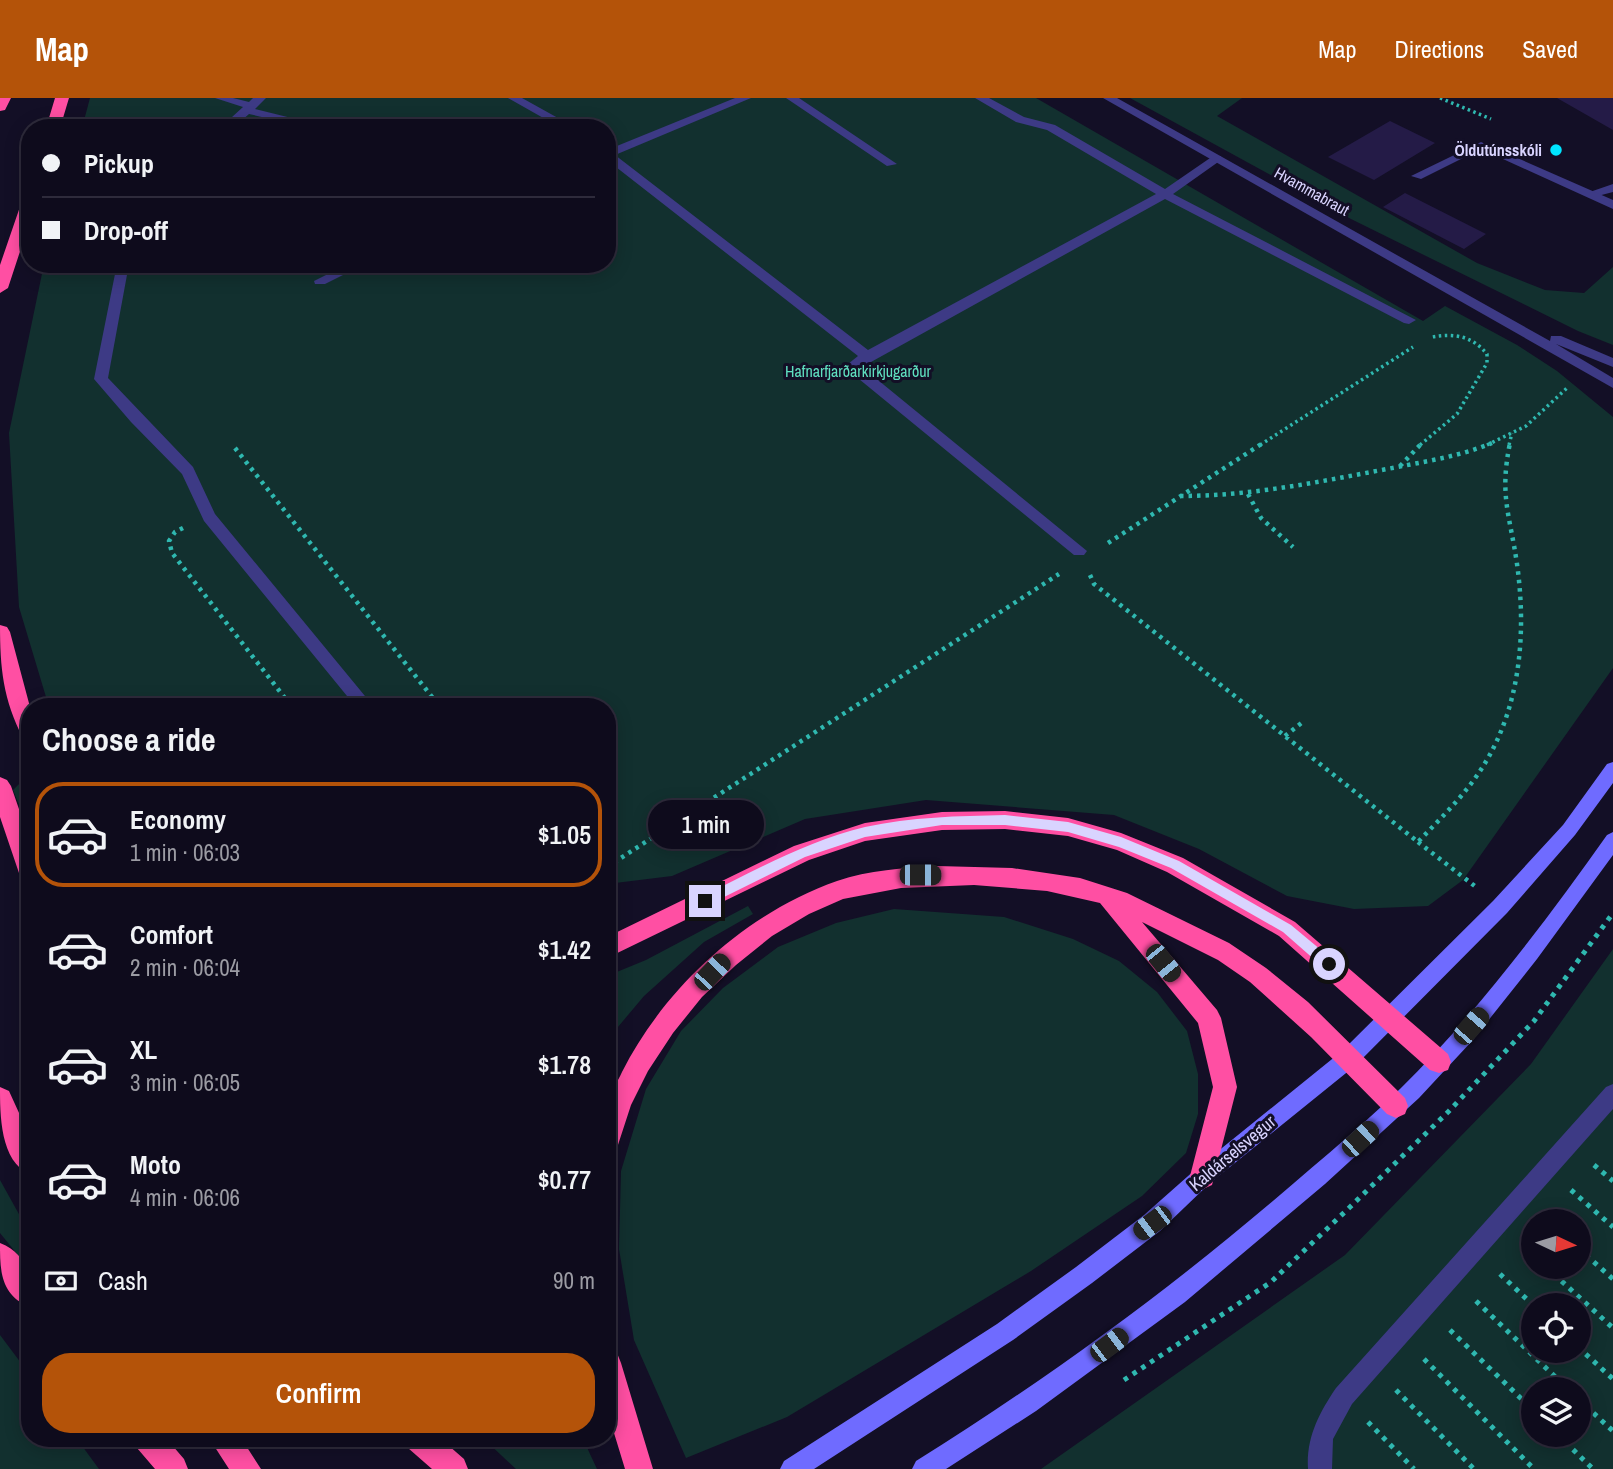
<!DOCTYPE html>
<html lang="en">
<head>
<meta charset="utf-8">
<style>
	:root { --surface:#0e0b1c; --page:#171425; --text:#f1f3f6; --muted:#9b9ba3; --line:#2e2b3b; --accent:#b45309 }
	body { margin:0; font-family:"Archivo Narrow",sans-serif; background:var(--page); color:var(--text); height:100vh; display:flex; flex-direction:column; font-size:26px; white-space:nowrap }
	* { box-sizing:border-box; margin:0 }
	p { font-size:23px; color:var(--muted) }
	.icon { flex:none; width:38px; height:38px; fill:none; stroke:currentColor; stroke-width:2; stroke-linecap:round; stroke-linejoin:round }
	.map { position:relative; flex:1; overflow:hidden }
	.sheet { position:absolute; left:21px; top:600px; width:595px; height:749px; display:flex; flex-direction:column; background:var(--surface); border-radius:28px; box-shadow:0 4px 18px #0003,0 0 0 2px var(--line) }
	.sheet>* { flex:none }
	.banner { position:absolute; left:21px; top:21px; width:595px; height:154px; border-radius:28px; box-shadow:0 4px 18px #0003,0 0 0 2px var(--line); display:grid; align-content:center; height:154px; padding:0 21px; background:var(--surface) }
	.needle { width:46px; rotate:94deg }
	.tools { position:absolute; left:1521px; top:1111px; display:grid; gap:14px }
	.tools a { display:grid; place-items:center; width:70px; height:70px; border-radius:50%; background:var(--surface); box-shadow:0 4px 18px #0003,0 0 0 2px var(--line); font-size:35px }
	.end { position:absolute; width:32px; height:32px; margin:-16px; border:9px solid #d9d4ff; background:#111; box-shadow:0 0 0 4px #111 }
	.from { border-radius:50% }
	.bubble { position:absolute; height:49px; border-radius:24px; background:var(--surface); box-shadow:0 4px 18px #0003,0 0 0 2px var(--line); font-size:23px; font-weight:600; line-height:49px; text-align:center }
	.car { position:absolute; width:21px; height:42px; margin:-21px -10px; border-radius:9px; box-shadow:0 0 5px 2px #0007; background:linear-gradient(#222 24%,#8ab4d8 0 40%,#222 0 76%,#8ab4d8 0 86%,#222 0) }
	.banner b { display:flex; align-items:center; gap:24px; height:66px; font-size:26px }
	.banner b+b { border-top:2px solid var(--line) }
	.banner i { width:18px; height:18px; background:var(--text) }
	ul { padding:0; list-style:none }
	li { display:flex; align-items:center; gap:21px; height:105px; margin:0 14px 10px; padding:0 7px; border:4px solid transparent; border-radius:28px }
	li div { flex:1 }
	li b { display:block; font-size:26px }
	li em { font-style:normal; font-weight:600 }
	li.on { border-color:var(--accent) }
	li>.icon { width:63px; height:63px; stroke-width:1.5 }
	h2 { padding:0 21px; font-size:32px; line-height:84px }
	.pay { display:flex; align-items:center; gap:18px; height:77px; padding:0 21px; font-size:26px }
	.pay p { margin-inline-start:auto }
	.action { display:flex; gap:14px; margin-top:auto; padding:14px 21px }
	.action a { flex:1; height:80px; border-radius:28px; background:var(--accent); color:#fff; font-size:28px; font-weight:600; line-height:80px; text-align:center }
	header { display:flex; align-items:center; gap:42px; box-sizing:border-box; height:98px; padding:0 35px; background:var(--accent); color:#fff }
	header strong { font-size:33px }
	nav { display:flex; gap:38px; margin-inline-start:auto; font-size:24px }
	.map>svg:first-child { display:block }
	.green { fill:#12302f; fill-rule:evenodd }
	.building { fill:#241b47 }
	.lines { fill:none; stroke-linecap:round; stroke-linejoin:round }
	.path-far2 { stroke:#2fb8b0; stroke-width:3.5; stroke-dasharray:2.5 3.5; stroke-linecap:butt }
	.path-far1 { stroke:#2fb8b0; stroke-width:4.5; stroke-dasharray:3.5 5; stroke-linecap:butt }
	.path { stroke:#2fb8b0; stroke-width:5; stroke-dasharray:4.5 6; stroke-linecap:butt }
	.lane { fill:#3d3a85; fill-rule:evenodd }
	.street { fill:#3d3a85; fill-rule:evenodd }
	.secondary { fill:#6f6bff; fill-rule:evenodd }
	.highway { fill:#ff4fa3; fill-rule:evenodd }
	.route { fill:#d9d4ff }
	.poi-dot { fill:#00e5ff; stroke:#130f26; stroke-width:2.5 }
	.labels { text-anchor:middle; dominant-baseline:central; stroke-width:6; stroke-linejoin:round; paint-order:stroke }
	.far-poi-label { font-size:16px; font-weight:bold; fill:#d9d4ff; stroke:#130f26; text-anchor:end }
	.far-street-label { font-size:16px; fill:#d9d4ff; stroke:#130f26 }
	.far-park-label { font-size:16px; fill:#5fe0c0; stroke:#130f26 }
	.street-label { font-size:18px; fill:#d9d4ff; stroke:#130f26 }
</style>
</head>
<body>
<header>
<strong>Map</strong>
<nav><a>Map</a><a>Directions</a><a>Saved</a></nav>
</header>
<div class="map">
<svg width="1613" height="1371" viewBox="0 0 1613 1371">
	<rect width="100%" height="100%" fill="#130f26"/>
	<path class="green" d="M90 0H1036L1423 223 1445 208 1517 247 1557 273 1613 319V570L1463 782 1428 808 1354 811 1287 798 1199 751 1114 717 926 702 805 721 672 778 607 786V609H49L19 509 9 335 44 166H607V30H82Z
		M1130 0H1242L1217 18 1477 165 1545 192 1584 195 1613 169V247L1578 233 1351 121Z
		M20 685 28 686 30 690V733L13 692Z
		M748 808 753 816 704 844 644 898 607 942V878L646 862Z
		M894 811 1004 819 1073 841 1119 863 1157 894 1187 933 1198 976V1016L1186 1055 1142 1098 1031 1173 787 1319 686 1360 634 1242 619 1151 621 1073 646 991 681 933 723 890 778 849 836 825Z
		M1613 851V1371H1041L1345 1157 1531 966ZM1533 1124H1578V1169H1533ZM1533 1208H1578V1253H1533ZM1533 1292H1578V1337H1533Z
		M0 1082 30 1136V1172L0 1135Z
		M0 1237 30 1277V1340L77 1341 99 1371H0Z
		M484 1341H583L597 1371H516Z"/>
	<path class="building" d="M1557 0H1613V32Z
		M1390 23 1435 45 1374 82 1328 59Z
		M1405 95 1486 136 1464 151 1383 109Z"/>
	<g class="lines">
		<path class="path-far2" d="M1440 0 1491 21
			M1260 347 1413 249
			M1420 347 1457 316 1487 265V256C1472 238 1455 235 1432 239
			M1487 347 1526 328 1567 290
			M1509 347 1512 335"/>
		<path class="path-far1" d="M235 350 440 609
			M1400 368 1422 345
			M1248 396 1261 420 1293 449
			M1180 398C1251 398 1318 384 1387 371 1422 364 1458 359 1492 345
			M183 430 175 434 169 443 172 455 292 609
			M1108 445 1263 345
			M1090 477 1094 486 1418 744C1439 722 1461 701 1478 676 1520 615 1527 538 1517 466 1510 417 1499 398 1510 345
			M1285 638 1304 623
			M1418 744 1476 789
			M607 769 1059 476"/>
		<path class="path" d="M1594 1067 1613 1083
			M1571 1092 1613 1129
			M1524 1149 1533 1157
			M1578 1150 1613 1181
			M1546 1169 1613 1230
			M1500 1176 1534 1208
			M1476 1203 1569 1292
			M1450 1232 1533 1312
			M1578 1249 1613 1281
			M1424 1261 1534 1371
			M1124 1282 1271 1184 1350 1109 1449 1013 1534 923 1613 815
			M1396 1292 1474 1371
			M1578 1301 1613 1333
			M1368 1324 1414 1371
			M1558 1337 1593 1371"/>
		<path class="lane" d="M215 0H233L249 4 253 0H266L255 11 332 30H310L249 16 233 30H220L243 9Z
			M508 0H522L576 30H561Z
			M735 0H751L615 57 868 252 1156 96 1047 32 1016 24 975 0H989L1024 19 1055 27 1165 91 1213 58H1221V62L1173 96 1416 222 1409 226 1404 225 1165 101 862 269 1087 453 1084 457H1074L848 272V266L858 258 607 62V52Z
			M786 0H799L897 66 887 68Z
			M1613 86V94L1590 100 1584 96Z
			M117 166H129L108 280 193 369 215 416 374 609H356L204 423 182 376 131 324 94 281Z
			M348 166H365L325 186H315L314 183Z
			M1613 986V1011L1352 1306 1333 1341 1332 1371H1308C1306 1340 1319 1315 1336 1290L1606 989Z"/>
		<path class="street" d="M1103 0H1117L1550 243 1551 238H1561L1613 260V269L1556 246 1613 280V290Z
			M1481 44 1613 102V111L1481 51 1421 81 1411 78Z"/>
		<path class="secondary" d="M1613 664V685L1575 737 1507 815 1356 967 1210 1085 1160 1133 1092 1185 1013 1242 814 1371H780L784 1363 997 1226 1076 1169 1144 1117 1196 1071 1342 953 1493 803 1563 727 1607 666Z
			M1613 734V757L1537 861 1472 943 1419 1000 1325 1086 1185 1204 1036 1313 946 1371H912L916 1363C1049 1280 1175 1188 1294 1085 1342 1044 1391 1003 1434 956 1497 888 1553 813 1607 737Z"/>
		<path class="highway" d="M0 0H11L5 12 0 13Z
			M55 0H69L60 30H46Z
			M30 96V123L8 190 0 195V167L23 100Z
			M0 527 7 529 10 534 30 609V642L23 640C3 601 0 570 0 527Z
			M0 679 7 682 11 688 30 743V784L22 782 19 775 0 719Z
			M1005 713 1068 720 1121 735 1183 760 1295 824 1448 956 1451 964 1448 972 1439 975 1430 972 1279 838 1167 774 1117 752 1068 738 1005 731 942 732 865 743 809 762 607 860V839L794 748 865 725 942 714Z
			M937 768 1012 770 1080 780 1127 795 1229 845 1266 870 1308 904 1405 1000 1408 1008 1405 1016 1396 1020 1387 1016 1311 939 1250 884 1218 862 1142 824 1217 912 1221 920 1237 989 1212 1087 1203 1091 1194 1087 1190 1078 1213 989 1198 925 1100 805 1047 793 974 787 901 790 843 801 809 816 772 838 736 867 702 899 673 935 648 973 631 1007 616 1053 607 1056C607 1040 604 1018 608 1003 611 993 618 983 622 974 665 889 746 815 837 783 869 772 903 770 937 768Z
			M0 989 9 993 30 1039V1076C0 1064 0 1016 0 989Z
			M0 1145C30 1157 30 1182 30 1209 0 1197 0 1172 0 1145Z
			M607 1251 617 1255 621 1265 653 1371H625L607 1312Z
			M133 1340H166L184 1361 188 1371H155L137 1350Z
			M209 1340H241L261 1371H229Z
			M404 1340H440L464 1361 468 1371H432L408 1350Z"/>
	</g>
	<path class="route" d="M1005 717 1068 724 1121 739 1179 763 1291 827 1333 862V870H1324L1283 834 1171 770 1119 749 1068 734 1005 727H942L865 739 805 759 710 806 705 808 699 803 701 799C754 773 807 743 865 729 911 719 958 718 1005 717Z"/>
	<circle class="poi-dot" cx="1556" cy="52" r="7"/>
	<g class="labels">
		<g class="far-poi-label">
			<text x="1542" y="52">Öldutúnsskóli</text>
		</g>
		<g class="far-street-label">
			<text transform="translate(1312 93) rotate(29)">Hvammabraut</text>
		</g>
		<g class="far-park-label">
			<text x="858" y="273">Hafnarfjarðarkirkjugarður</text>
		</g>
		<g class="street-label">
			<text transform="translate(1232 1055) rotate(-40)">Kaldárselsvegur</text>
		</g>
	</g>
</svg>
<div class="tools">
<a><svg class="needle" viewBox="-14 -14 28 28"><path d="M0-13l5 13h-10z" fill="#e53935"/><path d="M0 13l5-13h-10z" fill="#9b9ba3"/></svg></a>
<a><svg class="icon" aria-label="locate" viewBox="0 0 24 24"><circle cx="12" cy="12" r="6"/><path d="M12 2v4M12 18v4M2 12h4M18 12h4"/></svg></a>
<a><svg class="icon" aria-label="layers" viewBox="0 0 24 24"><path d="M12 4l9 5-9 5-9-5zM3 14l9 5 9-5"/></svg></a>
</div>
<i class="end from" style="left:1329px;top:866px"></i>
<i class="end" style="left:705px;top:803px"></i>
<div class="bubble" style="left:648px;top:702px;width:116px">1 min</div>
<i class="car" style="left:920px;top:777px;rotate:90deg"></i>
<i class="car" style="left:1163px;top:865px;rotate:141deg"></i>
<i class="car" style="left:712px;top:874px;rotate:44deg"></i>
<i class="car" style="left:1471px;top:928px;rotate:41deg"></i>
<i class="car" style="left:1360px;top:1041px;rotate:47deg"></i>
<i class="car" style="left:1152px;top:1125px;rotate:233deg"></i>
<i class="car" style="left:1109px;top:1247px;rotate:53deg"></i>
<div class="banner">
<b><i class="from"></i>Pickup</b>
<b><i></i>Drop-off</b>
</div>
<section class="sheet">
<h2>Choose a ride</h2>
<ul>
<li class="on"><svg class="icon" aria-label="car" viewBox="0 0 24 24"><path d="M5 17H2v-5l4-1 3-4h7l3 4 3 1v5h-3M9 17h6M6 11h13"/><circle cx="7" cy="17" r="2"/><circle cx="17" cy="17" r="2"/></svg><div><b>Economy</b><p>1 min · 06:03</p></div><em>$1.05</em></li>
<li><svg class="icon" aria-label="car" viewBox="0 0 24 24"><path d="M5 17H2v-5l4-1 3-4h7l3 4 3 1v5h-3M9 17h6M6 11h13"/><circle cx="7" cy="17" r="2"/><circle cx="17" cy="17" r="2"/></svg><div><b>Comfort</b><p>2 min · 06:04</p></div><em>$1.42</em></li>
<li><svg class="icon" aria-label="car" viewBox="0 0 24 24"><path d="M5 17H2v-5l4-1 3-4h7l3 4 3 1v5h-3M9 17h6M6 11h13"/><circle cx="7" cy="17" r="2"/><circle cx="17" cy="17" r="2"/></svg><div><b>XL</b><p>3 min · 06:05</p></div><em>$1.78</em></li>
<li><svg class="icon" aria-label="car" viewBox="0 0 24 24"><path d="M5 17H2v-5l4-1 3-4h7l3 4 3 1v5h-3M9 17h6M6 11h13"/><circle cx="7" cy="17" r="2"/><circle cx="17" cy="17" r="2"/></svg><div><b>Moto</b><p>4 min · 06:06</p></div><em>$0.77</em></li>
</ul>
<div class="pay"><svg class="icon" aria-label="cash" viewBox="0 0 24 24"><path d="M3 7h18v10H3z"/><circle cx="12" cy="12" r="2"/></svg>Cash<p>90 m</p></div>
<div class="action"><a>Confirm</a></div>
</section>
</div>
</body>
</html>
